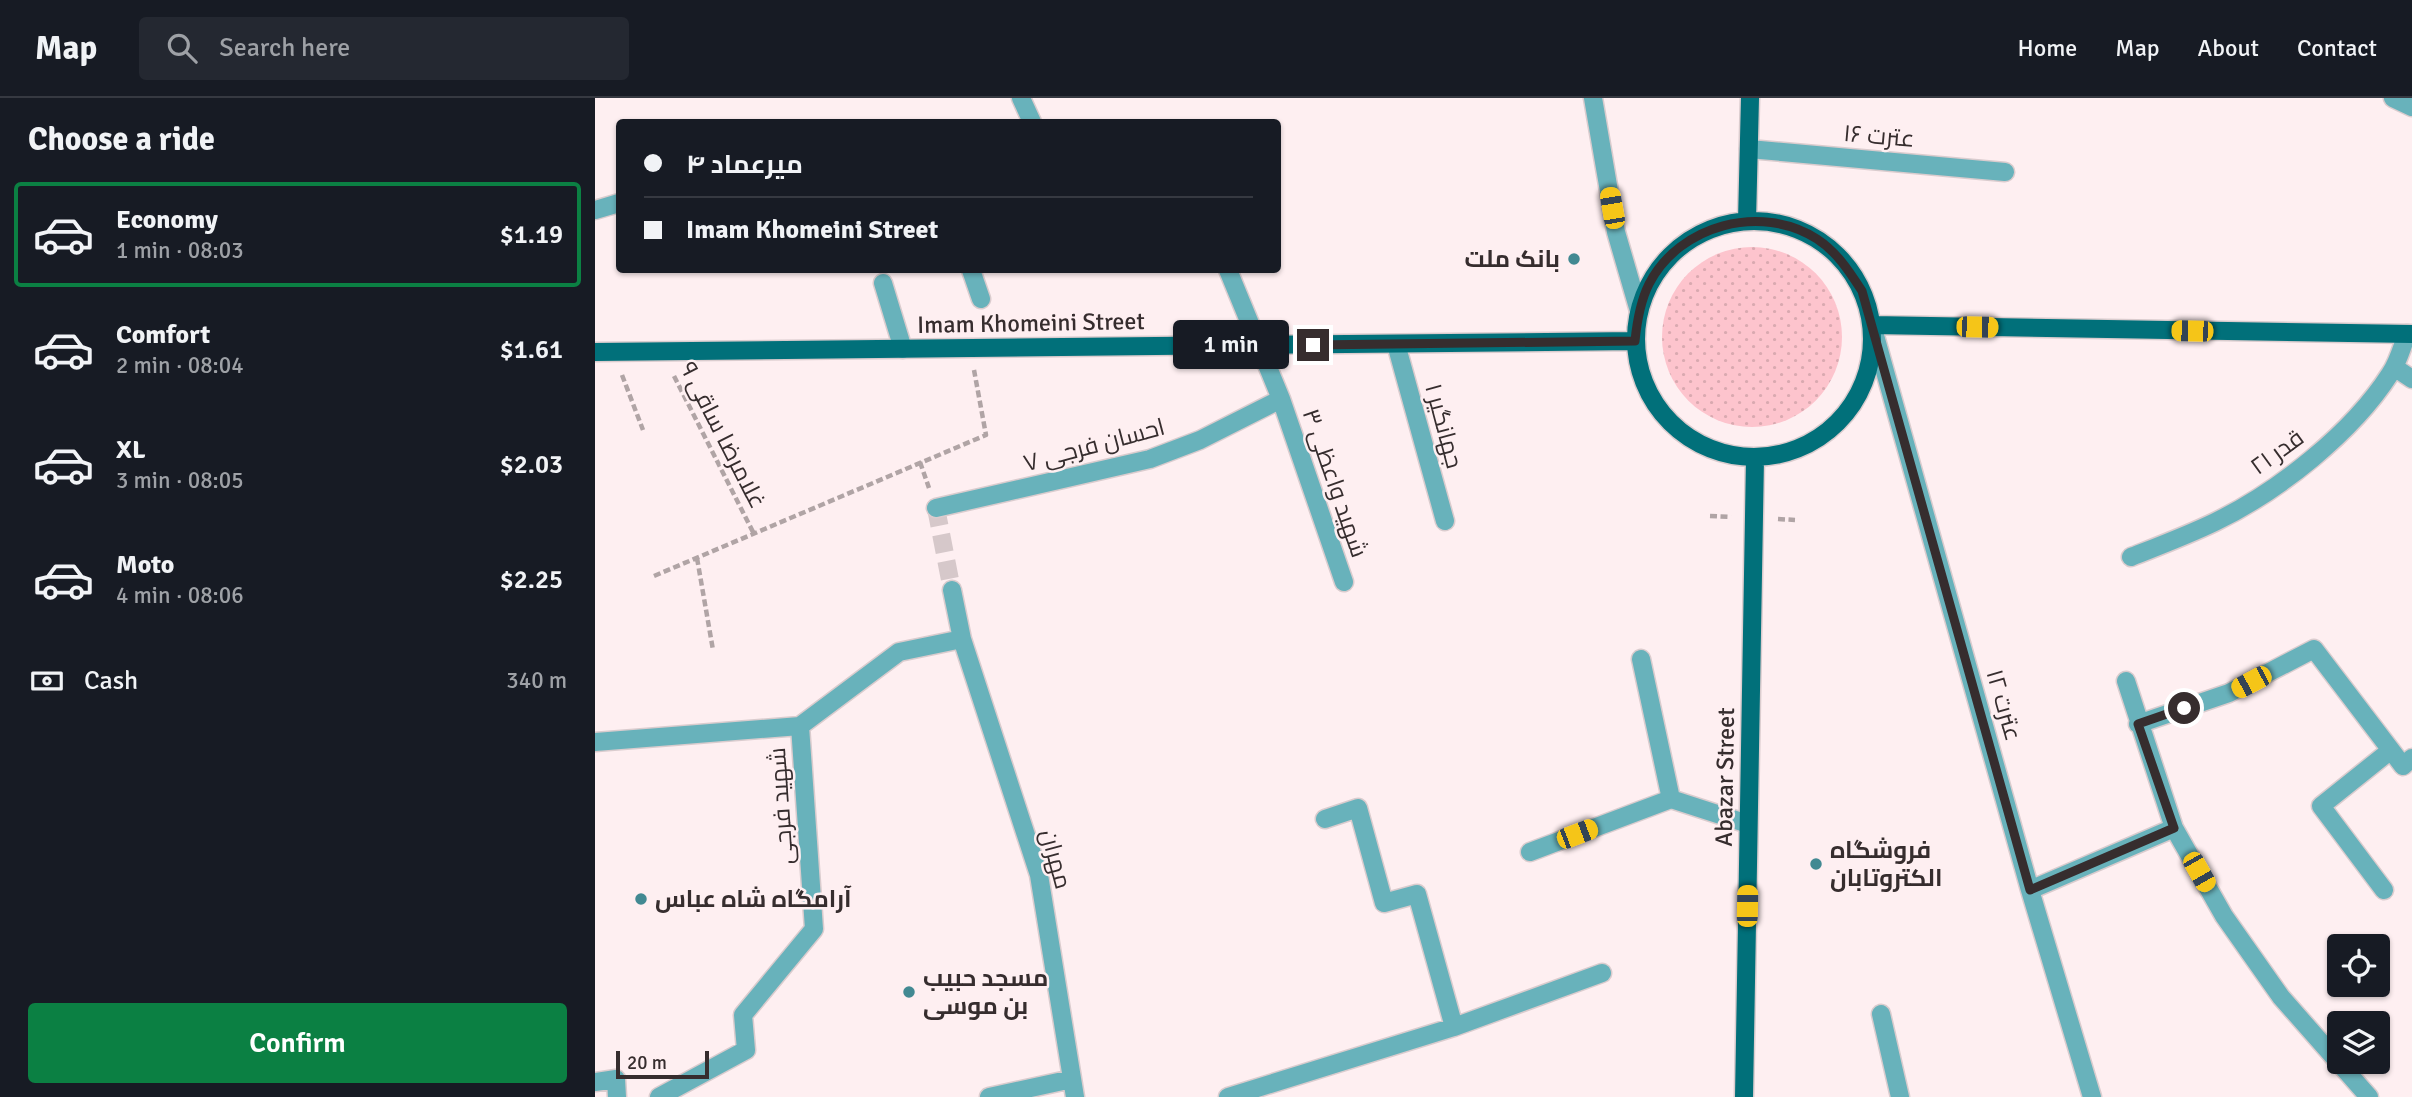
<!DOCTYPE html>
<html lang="en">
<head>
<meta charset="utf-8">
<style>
	:root { --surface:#171b24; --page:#242831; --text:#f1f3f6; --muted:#9ea1a6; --line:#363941; --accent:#0b8043 }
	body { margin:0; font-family:Signika,Cairo,sans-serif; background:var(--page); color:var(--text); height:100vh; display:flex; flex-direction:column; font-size:26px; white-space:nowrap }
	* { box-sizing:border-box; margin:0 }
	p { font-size:23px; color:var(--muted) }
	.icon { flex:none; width:38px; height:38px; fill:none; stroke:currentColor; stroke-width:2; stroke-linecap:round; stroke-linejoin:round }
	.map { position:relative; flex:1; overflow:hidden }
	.sheet { display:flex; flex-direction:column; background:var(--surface); width:595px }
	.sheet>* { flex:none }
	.hud { position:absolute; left:21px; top:21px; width:665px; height:154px; border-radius:7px; box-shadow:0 2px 5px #0004; display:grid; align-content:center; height:154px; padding:0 28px; background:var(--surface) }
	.buttons { position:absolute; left:1732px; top:836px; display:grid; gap:14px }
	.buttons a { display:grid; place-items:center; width:63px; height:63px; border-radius:7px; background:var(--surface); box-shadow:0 2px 5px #0004; font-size:35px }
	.scale { position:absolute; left:21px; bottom:18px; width:93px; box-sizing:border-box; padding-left:7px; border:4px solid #362d2e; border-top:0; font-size:19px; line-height:24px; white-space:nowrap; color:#362d2e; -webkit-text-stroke:5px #feeff1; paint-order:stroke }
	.end { position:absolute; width:32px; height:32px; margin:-16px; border:9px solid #362d2e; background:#fff; box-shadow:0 0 0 4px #fff }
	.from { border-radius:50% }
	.bubble { position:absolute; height:49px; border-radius:7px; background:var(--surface); box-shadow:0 2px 5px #0004; font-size:23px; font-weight:600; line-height:49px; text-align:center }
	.car { position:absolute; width:21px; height:42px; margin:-21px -10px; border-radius:9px; box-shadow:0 0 5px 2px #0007; background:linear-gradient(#f5c518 24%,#345 0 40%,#f5c518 0 76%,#345 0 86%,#f5c518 0) }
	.hud b { display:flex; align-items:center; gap:24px; height:66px; font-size:26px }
	.hud b+b { border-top:2px solid var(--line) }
	.hud i { width:18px; height:18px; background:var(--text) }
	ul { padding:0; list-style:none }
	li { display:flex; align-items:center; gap:21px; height:105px; margin:0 14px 10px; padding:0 14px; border:4px solid transparent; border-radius:7px }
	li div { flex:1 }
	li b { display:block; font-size:26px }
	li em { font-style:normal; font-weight:600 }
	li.on { border-color:var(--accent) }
	li>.icon { width:63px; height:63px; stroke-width:1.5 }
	h2 { padding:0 28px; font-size:32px; line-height:84px }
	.pay { display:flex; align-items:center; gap:18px; height:77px; padding:0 28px; font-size:26px }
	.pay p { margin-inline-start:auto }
	.action { display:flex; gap:14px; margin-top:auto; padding:14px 28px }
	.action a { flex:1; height:80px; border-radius:7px; background:var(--accent); color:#fff; font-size:28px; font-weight:600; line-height:80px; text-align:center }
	header { display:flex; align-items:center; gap:42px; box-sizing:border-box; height:98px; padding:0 35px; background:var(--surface); border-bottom:2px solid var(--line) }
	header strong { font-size:33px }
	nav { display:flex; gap:38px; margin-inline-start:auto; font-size:24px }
	.search { width:490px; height:63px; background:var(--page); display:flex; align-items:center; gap:18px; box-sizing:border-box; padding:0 24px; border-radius:7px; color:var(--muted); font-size:26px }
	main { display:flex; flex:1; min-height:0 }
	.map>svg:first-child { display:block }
	.grass { fill:url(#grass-dots) }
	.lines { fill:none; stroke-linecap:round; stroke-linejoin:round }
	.minor-tunnel { stroke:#d6c8ca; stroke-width:18; stroke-dasharray:18 9; stroke-linecap:butt }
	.minor-casing { stroke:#daccce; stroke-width:21 }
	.major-casing { stroke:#daccce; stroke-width:21 }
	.path { stroke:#b0a4a5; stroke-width:4.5; stroke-dasharray:7 3.5; stroke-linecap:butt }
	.minor { stroke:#68b2bb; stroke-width:18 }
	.major { stroke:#01707a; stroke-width:18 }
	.route { stroke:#362d2e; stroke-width:9 }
	.poi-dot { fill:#428992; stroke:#feeff1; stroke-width:2.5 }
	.labels { text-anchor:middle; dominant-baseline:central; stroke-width:5; stroke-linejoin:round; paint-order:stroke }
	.street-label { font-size:24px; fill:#362d2e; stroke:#feeff1 }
	.poi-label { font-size:24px; font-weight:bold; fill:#362d2e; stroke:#feeff1; text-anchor:start }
</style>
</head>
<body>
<header>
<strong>Map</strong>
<div class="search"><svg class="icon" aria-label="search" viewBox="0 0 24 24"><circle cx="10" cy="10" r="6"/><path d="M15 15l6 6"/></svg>Search here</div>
<nav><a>Home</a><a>Map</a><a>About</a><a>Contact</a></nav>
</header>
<main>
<section class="sheet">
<h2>Choose a ride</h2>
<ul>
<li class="on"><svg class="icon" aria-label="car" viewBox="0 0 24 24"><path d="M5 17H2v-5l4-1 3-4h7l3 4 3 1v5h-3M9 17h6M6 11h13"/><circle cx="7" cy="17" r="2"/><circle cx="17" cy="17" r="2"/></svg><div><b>Economy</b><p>1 min · 08:03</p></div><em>$1.19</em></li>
<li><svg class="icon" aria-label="car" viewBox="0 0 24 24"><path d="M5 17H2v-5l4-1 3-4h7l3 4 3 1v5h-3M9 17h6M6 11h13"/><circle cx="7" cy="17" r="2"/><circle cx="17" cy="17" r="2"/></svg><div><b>Comfort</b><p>2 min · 08:04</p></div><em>$1.61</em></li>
<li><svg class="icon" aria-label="car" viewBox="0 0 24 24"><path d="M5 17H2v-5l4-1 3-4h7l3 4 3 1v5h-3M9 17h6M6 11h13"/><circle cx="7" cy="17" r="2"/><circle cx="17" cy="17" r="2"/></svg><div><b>XL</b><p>3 min · 08:05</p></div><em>$2.03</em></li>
<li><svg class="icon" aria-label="car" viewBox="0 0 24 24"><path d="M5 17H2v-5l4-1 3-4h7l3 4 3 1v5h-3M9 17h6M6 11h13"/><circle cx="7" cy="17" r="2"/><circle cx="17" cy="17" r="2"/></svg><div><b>Moto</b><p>4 min · 08:06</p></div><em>$2.25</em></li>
</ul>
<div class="pay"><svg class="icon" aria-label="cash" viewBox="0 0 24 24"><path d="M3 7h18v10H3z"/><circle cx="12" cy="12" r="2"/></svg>Cash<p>340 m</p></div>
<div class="action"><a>Confirm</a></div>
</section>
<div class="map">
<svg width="1817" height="999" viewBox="0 0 1817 999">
	<defs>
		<pattern id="grass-dots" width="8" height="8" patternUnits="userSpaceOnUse" patternTransform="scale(1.75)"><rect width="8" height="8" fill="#fdc4cd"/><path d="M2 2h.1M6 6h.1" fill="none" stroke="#d9a9b0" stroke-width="1.8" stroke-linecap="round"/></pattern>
	</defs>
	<rect width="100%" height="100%" fill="#feeff1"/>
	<path class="grass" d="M1067 239a90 90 0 1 1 180 0a90 90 0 1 1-180 0Z"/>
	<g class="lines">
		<path class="minor-tunnel" d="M341 410 357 492"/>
		<defs>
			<path id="minor" d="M426 0 437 24
				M998 0 1021 134 1044 213
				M1798 0 1817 9
				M1154 51 1410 74
				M0 112 24 105
				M376 172 386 201
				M633 172 686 301 749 484
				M288 185 308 251
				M1277 227 1435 792 1497 999
				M801 246 850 423
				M1799 269 1817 281
				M341 410 555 361 605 342 686 301
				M1536 459C1564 448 1593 437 1620 424 1684 393 1757 335 1795 276 1803 265 1807 249 1812 236
				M357 492 367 541 444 777 480 999
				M1046 561 1076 701
				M1531 583 1579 730 1629 818 1686 899 1774 999
				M1543 626 1634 595 1719 551 1808 668 1817 660
				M205 628 304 554 367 541
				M0 644 205 628
				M730 721 763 710 789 805 822 796 859 929
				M935 754 1076 701 1153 726
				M1435 792 1579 730
				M1789 792 1726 708 1796 652
				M1286 916 1305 999
				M0 984 21 981 22 999
				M64 999 151 952 148 917 219 831 205 628
				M394 999 477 981
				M633 999 859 929 1007 875"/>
			<path id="major" d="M1152 123 1155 0
				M1041 241a118 118 0 1 1 236 0a118 118 0 1 1-236 0Z
				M1277 227 1817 236
				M0 254 1040 243
				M1149 999 1160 360"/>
		</defs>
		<use href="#minor" class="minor-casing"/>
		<use href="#major" class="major-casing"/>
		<path class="path" d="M27 277 48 332
			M79 278 159 436
			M325 364 334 390
			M1115 418 1136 419
			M1183 421 1200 422
			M102 460 118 552
			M59 478 391 337 379 272"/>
		<use href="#minor" class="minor"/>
		<use href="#major" class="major"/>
	</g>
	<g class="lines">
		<path class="route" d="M718 247 1040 243C1042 223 1045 204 1054 186 1084 127 1166 105 1222 141 1242 154 1254 173 1267 193L1435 792 1579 730 1543 626 1589 610"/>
	</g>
	<g class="poi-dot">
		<circle cx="979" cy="161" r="7"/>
		<circle cx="1221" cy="766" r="7"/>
		<circle cx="46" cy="801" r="7"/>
		<circle cx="314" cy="894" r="7"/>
	</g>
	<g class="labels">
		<g class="street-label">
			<text transform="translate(1284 38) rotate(5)">عترت ۱۶</text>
			<text transform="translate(436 225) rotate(-1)">Imam Khomeini Street</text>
			<text transform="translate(849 328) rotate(75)">جهانگیر ۱</text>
			<text transform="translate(128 337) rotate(63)">غلامرضا ساقی ۹</text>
			<text transform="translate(499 347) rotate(-15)">احسان فرجی ۷</text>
			<text transform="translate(1682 354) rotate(-36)">قدر ۲۱</text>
			<text transform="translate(740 385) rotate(71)">شهید واعظی ۳</text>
			<text transform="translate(1409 607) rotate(74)">عترت ۱۲</text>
			<text transform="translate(1130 679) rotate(-89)">Abazar Street</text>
			<text transform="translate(186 708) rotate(-94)">شهید فرجی</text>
			<text transform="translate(461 761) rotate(75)">مهران</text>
		</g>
		<g class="poi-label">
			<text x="965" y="161" text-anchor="end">بانک ملت</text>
			<text x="1235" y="752">فروشگاه<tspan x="1235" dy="28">الکتروتابان</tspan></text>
			<text x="60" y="801">آرامگاه شاه عباس</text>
			<text x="328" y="880">مسجد حبیب<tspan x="328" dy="28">بن موسی</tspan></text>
		</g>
	</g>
</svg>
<div class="buttons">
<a><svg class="icon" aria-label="locate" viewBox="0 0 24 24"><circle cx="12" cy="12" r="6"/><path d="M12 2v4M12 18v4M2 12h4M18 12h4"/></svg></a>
<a><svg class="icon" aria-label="layers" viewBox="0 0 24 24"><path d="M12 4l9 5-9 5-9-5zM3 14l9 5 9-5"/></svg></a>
</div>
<div class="scale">20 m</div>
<i class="end from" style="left:1589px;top:610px"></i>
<i class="end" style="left:718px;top:247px"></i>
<div class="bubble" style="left:578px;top:222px;width:116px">1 min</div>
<i class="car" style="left:1017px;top:110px;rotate:350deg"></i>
<i class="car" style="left:1382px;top:229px;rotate:91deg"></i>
<i class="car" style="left:1597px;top:233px;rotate:271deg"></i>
<i class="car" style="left:1656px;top:584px;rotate:242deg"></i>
<i class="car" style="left:982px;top:736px;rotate:69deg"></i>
<i class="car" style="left:1604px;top:774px;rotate:150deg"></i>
<i class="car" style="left:1152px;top:808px;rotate:1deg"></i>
<div class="hud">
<b><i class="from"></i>میرعماد ۴</b>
<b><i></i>Imam Khomeini Street</b>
</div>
</div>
</main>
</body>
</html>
